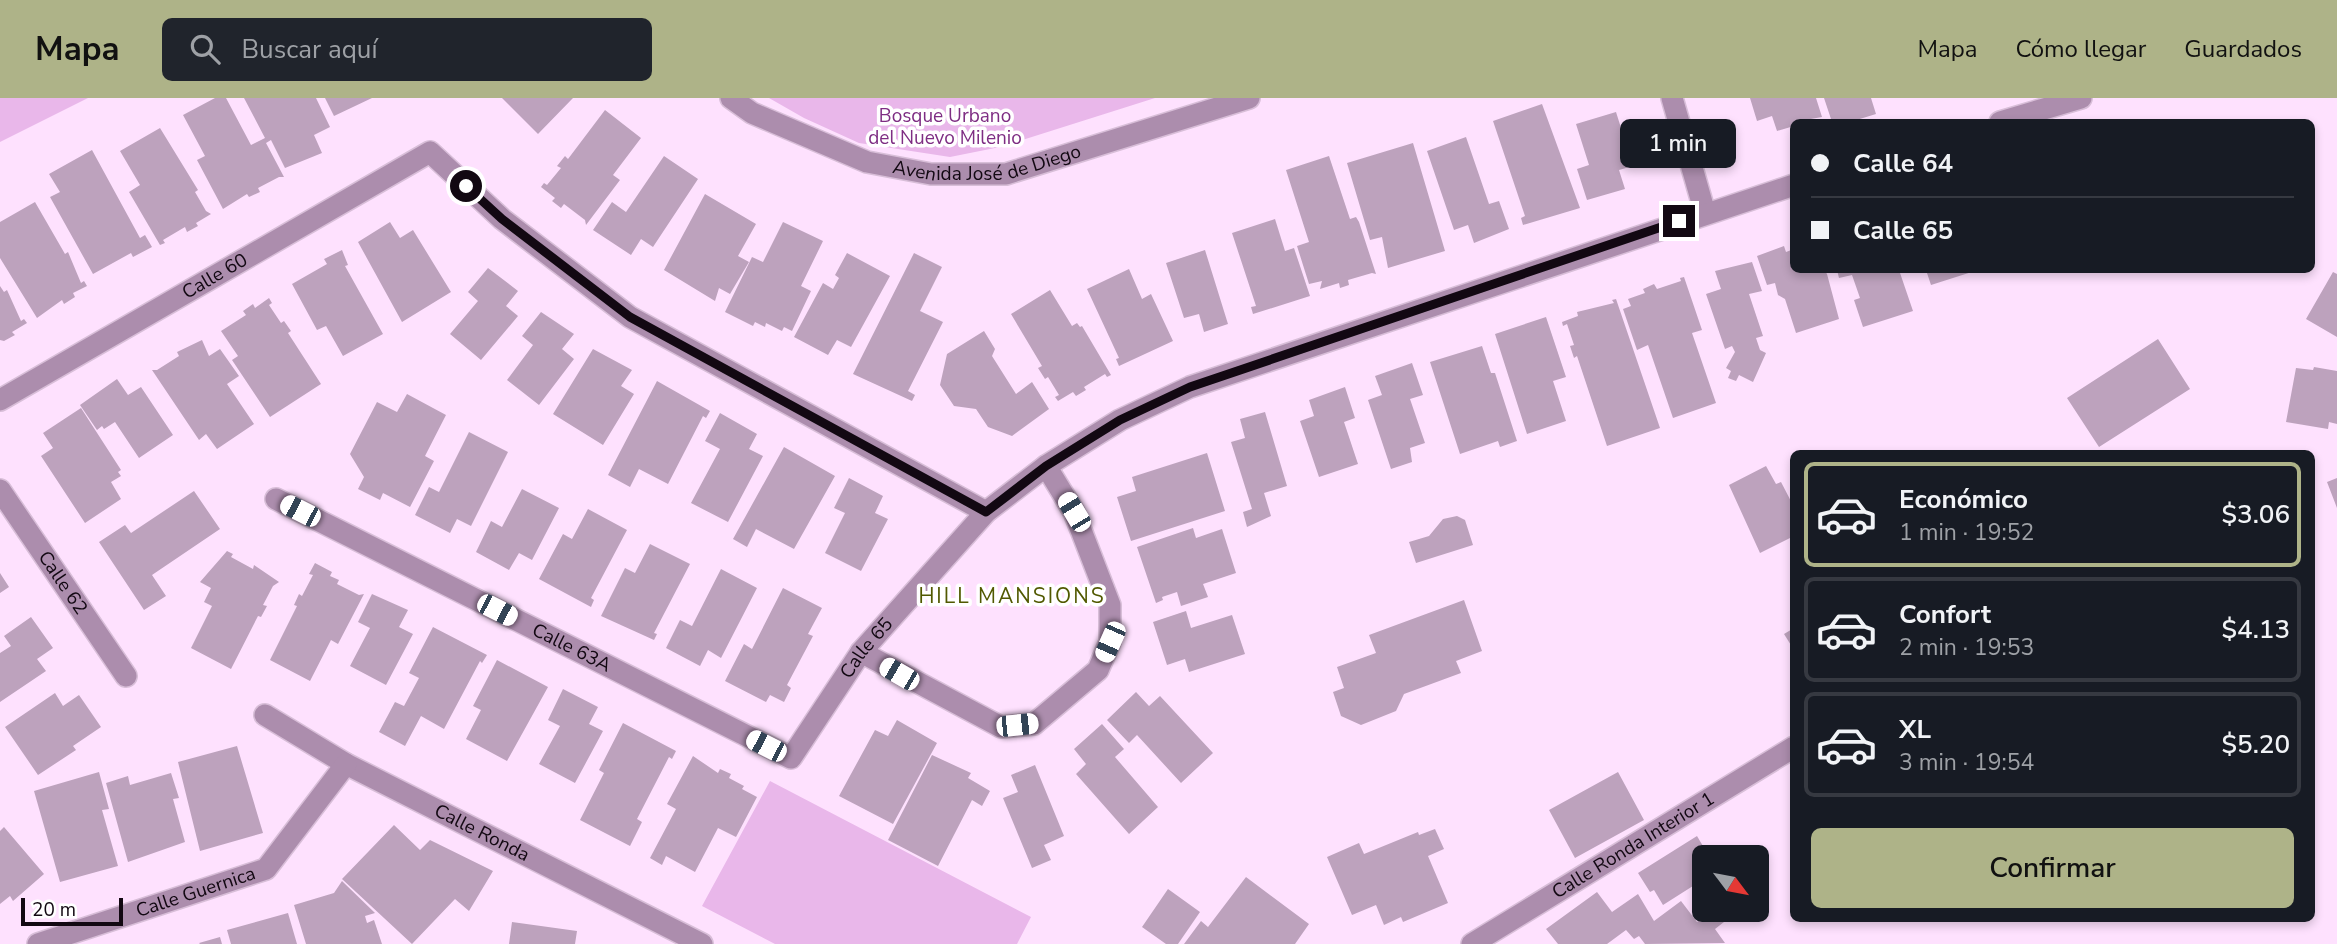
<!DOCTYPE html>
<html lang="es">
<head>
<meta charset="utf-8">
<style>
	:root { --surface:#171b24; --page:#20242c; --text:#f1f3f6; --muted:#9ea1a6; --line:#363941; --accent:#aeb388 }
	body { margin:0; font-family:"Nunito Sans",sans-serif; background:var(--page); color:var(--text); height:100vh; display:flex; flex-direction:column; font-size:26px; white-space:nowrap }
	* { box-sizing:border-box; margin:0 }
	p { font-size:23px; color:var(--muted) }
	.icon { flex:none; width:38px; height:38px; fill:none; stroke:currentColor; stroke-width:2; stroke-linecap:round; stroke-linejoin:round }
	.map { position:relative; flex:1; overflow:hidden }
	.details { position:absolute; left:1790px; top:352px; width:525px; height:472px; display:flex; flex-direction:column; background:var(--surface); border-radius:10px; box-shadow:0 4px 10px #0003 }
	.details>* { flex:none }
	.guide { position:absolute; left:1790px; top:21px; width:525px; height:154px; border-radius:10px; box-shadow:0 4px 10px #0003; display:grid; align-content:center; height:154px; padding:0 21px; background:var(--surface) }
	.needle { width:46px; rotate:122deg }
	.tools { position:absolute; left:1692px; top:747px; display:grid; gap:14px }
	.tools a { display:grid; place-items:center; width:77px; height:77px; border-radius:10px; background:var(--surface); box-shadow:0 4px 10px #0003; font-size:35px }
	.scale { position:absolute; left:21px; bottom:18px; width:102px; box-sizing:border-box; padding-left:7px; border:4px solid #120812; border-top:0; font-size:19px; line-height:24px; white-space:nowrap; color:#120812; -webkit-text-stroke:5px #fff; paint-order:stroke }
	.end { position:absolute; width:32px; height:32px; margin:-16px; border:9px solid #120812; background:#fff; box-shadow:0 0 0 4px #fff }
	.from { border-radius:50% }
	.bubble { position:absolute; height:49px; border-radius:10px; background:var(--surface); box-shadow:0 4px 10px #0003; font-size:23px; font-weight:600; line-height:49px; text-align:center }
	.car { position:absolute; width:21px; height:42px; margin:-21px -10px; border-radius:9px; box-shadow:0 0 5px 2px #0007; background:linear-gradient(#fff 24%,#345 0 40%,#fff 0 76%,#345 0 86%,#fff 0) }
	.guide b { display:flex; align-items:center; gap:24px; height:66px; font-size:26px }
	.guide b+b { border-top:2px solid var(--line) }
	.guide i { width:18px; height:18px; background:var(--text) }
	ul { padding:12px 0 0; list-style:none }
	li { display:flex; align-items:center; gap:21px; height:105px; margin:0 14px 10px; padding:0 7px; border:4px solid var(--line); border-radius:10px }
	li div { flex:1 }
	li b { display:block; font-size:26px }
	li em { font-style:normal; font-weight:600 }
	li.selected { border-color:var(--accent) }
	li>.icon { width:63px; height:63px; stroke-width:1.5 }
	.primary-button { display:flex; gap:14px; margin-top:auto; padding:14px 21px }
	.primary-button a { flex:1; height:80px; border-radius:10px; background:var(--accent); color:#111; font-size:28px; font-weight:600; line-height:80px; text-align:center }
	header { display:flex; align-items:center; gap:42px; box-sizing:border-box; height:98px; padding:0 35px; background:var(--accent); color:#111 }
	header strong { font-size:33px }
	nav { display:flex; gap:38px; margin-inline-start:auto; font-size:24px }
	.search { width:490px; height:63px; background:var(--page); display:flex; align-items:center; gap:18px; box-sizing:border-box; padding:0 24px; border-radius:10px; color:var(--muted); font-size:26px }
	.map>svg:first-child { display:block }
	.green { fill:#e9b7ea }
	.building { fill:#bda2bd }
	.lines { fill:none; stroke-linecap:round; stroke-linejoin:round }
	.minor-casing { stroke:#d8bed8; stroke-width:24 }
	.minor { stroke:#ac8dad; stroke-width:21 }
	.route { stroke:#120812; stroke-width:9 }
	.labels { text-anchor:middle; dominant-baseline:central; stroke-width:7; stroke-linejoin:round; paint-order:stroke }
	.park-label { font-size:19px; fill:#7e2d83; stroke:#fff }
	.street-label { font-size:19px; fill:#120812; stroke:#fff }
	.neighbourhood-label { font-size:21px; letter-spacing:2px; fill:#515901; stroke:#fff }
</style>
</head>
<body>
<header>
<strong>Mapa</strong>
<div class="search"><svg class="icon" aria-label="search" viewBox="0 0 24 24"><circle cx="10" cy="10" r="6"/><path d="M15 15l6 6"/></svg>Buscar aquí</div>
<nav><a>Mapa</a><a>Cómo llegar</a><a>Guardados</a></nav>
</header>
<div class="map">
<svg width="2337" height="846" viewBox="0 0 2337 846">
	<rect width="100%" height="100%" fill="#fee1fe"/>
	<path class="green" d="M0 0H88L0 44Z
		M769 0H1155L1000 49 950 59 859 45 804 20Z
		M770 683 1031 819 1017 846H775L702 808Z"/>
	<path class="building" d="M215 0H226L251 47 265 40 244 0H316L330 29 314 37 322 55 285 70 271 42 266 45 284 79H279L258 90 260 94 249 99 247 96 223 111 197 62 205 58 183 17Z
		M325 0H372L334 18Z
		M502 0H573L538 36Z
		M1750 0H1816L1822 19 1794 24V28L1777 33 1772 18 1757 23Z
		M1824 0H1871L1876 16 1850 24H1832Z
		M1542 6 1580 110 1523 127 1521 120 1525 118 1493 23Z
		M605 12 641 40 613 77 620 82 586 127 585 122 564 106 561 110 552 103 555 100 541 89 544 85 547 87 561 70 557 68 565 58 568 61Z
		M1616 14 1633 68 1619 72 1625 91 1587 102 1577 71 1589 67 1576 26Z
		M160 30 198 92 195 94 206 113 211 116 196 125 198 128 187 134 185 129 163 142 165 145 160 147 129 94 140 87 120 53Z
		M1466 39 1489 106 1499 103 1509 131 1474 145 1468 127 1454 132 1427 53Z
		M1413 45 1445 153 1388 170 1382 139 1370 142 1347 65Z
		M92 52 140 140 145 137 152 149 133 159 131 155 93 176 50 99 60 94 49 76Z
		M664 58 698 81 653 149 641 141 631 157 593 132 612 104 626 114Z
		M1329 58 1350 121 1356 119 1359 124 1376 176 1372 175 1348 182 1349 187 1340 190 1339 185 1320 191 1322 183 1309 186 1297 148 1309 144 1286 72Z
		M705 96 756 126 738 158 749 164 730 196 719 190 715 203 664 172Z
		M35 104 65 156 68 154 81 185 84 183 87 188 73 195 75 199 64 206 62 202 37 220 0 160V124Z
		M1275 121 1285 153 1294 150 1310 198 1253 216 1251 209 1256 208 1232 135Z
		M390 124 400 140 413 132 451 194 402 224 358 144Z
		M783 124 823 143 801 188 811 193 792 233 784 229 782 233 766 225 765 229 755 224 753 228 725 214 752 159 763 164Z
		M1784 148 1786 154 1794 151V172H1824L1827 176 1839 221 1796 235 1785 201 1778 197 1775 185 1767 187 1757 158Z
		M342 152 348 167 345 168 383 236 343 258 326 228 317 232 292 186 327 166 324 161Z
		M1205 152 1228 226 1204 234 1199 216 1184 220 1166 165Z
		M847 155 890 178 851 249 837 242 828 257 794 239 823 185 833 191 839 180 835 177Z
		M914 155 942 169 920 213 943 224 908 293 915 297 912 303 853 276Z
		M1752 164 1762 193 1749 196 1763 238 1756 240 1760 252 1766 255 1753 284 1739 277 1736 283 1728 280 1731 273 1726 270 1735 254 1732 248 1725 251 1706 196 1721 191 1715 173Z
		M488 170 518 193 506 208 518 218 481 262 450 236 478 203 468 194Z
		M1129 171 1142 201 1151 196 1173 243 1119 268 1116 261 1119 260 1087 191Z
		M1837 172H1899L1913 213 1863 229 1854 202 1860 200 1852 177 1839 180Z
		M1926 172H1978L1931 187Z
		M2333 174 2337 176V239L2306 221Z
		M1684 179 1702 232 1692 235 1716 305 1673 320 1648 247 1637 252 1623 211 1631 208 1628 201 1645 195 1643 191 1654 186 1657 191 1681 183 1680 180Z
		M0 188 4 194 7 192 21 223 24 221 27 225 12 234 15 237 4 243 0 242Z
		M1050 192 1072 228 1077 225 1080 229 1082 228 1111 277 1107 279 1105 276 1084 289 1086 292 1076 298 1073 294 1058 303 1055 299 1059 297 1048 279 1045 281 1038 270 1042 268 1011 216Z
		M269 200 272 205 269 207 281 225 284 223 291 233 288 235 321 286 270 319 232 262 238 258 221 233 246 217 243 213 253 206 255 210Z
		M1616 201 1660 330 1607 348 1577 258 1574 260 1570 248 1574 247 1567 226 1563 228 1562 224 1578 218 1577 214 1614 205 1612 202Z
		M541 214 574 236 562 251 574 261 539 307 507 282 533 247 522 238Z
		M1546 219 1566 279 1553 283 1566 323 1527 336 1495 236Z
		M984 233 995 251 992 258 1016 296 1032 284 1049 311 1012 338 988 329 976 311 954 308 940 287 947 256Z
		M2158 241 2190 291 2099 349 2067 300Z
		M202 242 209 258 220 251 239 278 227 286 254 326 217 351 206 336 199 342 152 272H157L179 258 177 254Z
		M1482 248 1491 275H1495L1517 343 1500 349 1498 343 1460 356 1430 264Z
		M593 251 632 272 621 288 634 296 603 347 553 316Z
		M1412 265 1423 297 1410 301 1425 345 1410 350 1412 364 1391 371 1368 302 1382 297 1375 278Z
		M2314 269 2337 273V326L2329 324 2328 331 2286 324 2296 270 2313 272Z
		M117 281 128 297 141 289 173 337 139 360 115 324 104 331 102 328 97 332 80 307Z
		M657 283 710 313 706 320 703 318 668 386 639 371 630 389 608 377Z
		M1345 289 1355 320 1344 324 1358 366 1319 379 1300 323 1314 318 1309 302Z
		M407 296 446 317 425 358 434 363 410 409 383 395 380 402 358 391 364 379 350 356 377 304 397 314Z
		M81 310 121 372 118 374 121 378 111 384 121 401 85 425 41 358 53 350 43 335Z
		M1265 314 1287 388 1264 395 1271 418 1247 429 1243 414 1252 411 1231 344 1245 340 1240 321Z
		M720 315 757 336 749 351 763 358 728 424 691 405 720 351 705 343Z
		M469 334 508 354 471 428 457 421 450 435 415 417 429 389 439 394Z
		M784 349 835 378 794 451 756 431 747 449 733 441Z
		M1207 355 1225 413 1131 443 1117 399 1136 393 1132 379Z
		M1766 368 1776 386 1781 384 1794 409V438L1760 455 1729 387Z
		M849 380 883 398 875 415 888 421 861 473 825 455 845 415 834 410Z
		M2337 380V410L2327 384Z
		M522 391 559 410 532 462 519 455 509 472 476 454 491 423 502 429Z
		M194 393 220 431 152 477 166 498 144 512 99 444 125 427 131 435Z
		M588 411 627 432 591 500 594 502 591 509 539 481 563 436 572 441Z
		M1457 418 1465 422 1473 447 1416 465 1409 444 1429 438 1443 421Z
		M1193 430 1196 440 1222 431 1236 475 1203 486 1208 499 1181 508 1177 494 1162 499 1163 502 1156 505 1137 449Z
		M650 446 690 466 654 535 657 536 654 542 601 518 625 470 635 475Z
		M227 453 233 456 231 459 253 471 254 467 279 484 273 488 263 507 267 508 261 519 258 518 231 571 191 550 212 508 204 504 211 490 200 484Z
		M315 465 332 474 330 478 339 482 337 486 359 497 364 496 338 546 331 542 310 583 270 562 297 508 294 507 299 496 302 498 313 477 309 476Z
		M721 471 757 490 721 560 708 552 700 568 666 550 680 522 692 528Z
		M0 475 9 489 0 495Z
		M783 490 822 510 808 536 813 538 787 587 791 590 784 604 770 597 766 604 725 583 744 546 752 551Z
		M372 496 408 512 399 529 413 536 386 587 350 568 370 530 358 524Z
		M1464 502 1482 553 1456 563 1461 575 1404 596 1396 613 1361 627 1341 618 1333 594 1344 590 1337 569 1376 555 1369 537Z
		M1186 513 1191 530 1232 517 1245 556 1189 574 1185 561 1167 567 1153 524Z
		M31 519 53 550 37 561 46 573 0 604V555L11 548 4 538Z
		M433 529 487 557 482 565 480 563 444 631 421 618 405 648 379 634 395 604 404 608 419 580 409 575Z
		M1794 530V552L1784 536Z
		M497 562 548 589 507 663 466 641 481 612 473 608Z
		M563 591 598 609 589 626 603 633 575 685 539 666 560 628 548 622Z
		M1136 594 1149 608 1160 598 1213 655 1181 685 1137 637 1129 645 1107 622Z
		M55 595 63 608 79 597 101 629 73 648 76 652 38 677 5 629Z
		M897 622 937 645 893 726 839 698 875 632 888 638Z
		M623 625 676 653 672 661 669 659 637 721 642 724 630 748 580 722 604 675 599 672Z
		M1102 626 1124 651 1115 659 1158 709 1129 736 1076 676 1086 666 1074 651Z
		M237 648 263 735 200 753 178 664Z
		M932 657 971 675 968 680 990 693 982 708 972 702 938 768 888 742Z
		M693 658 718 675 720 671 731 676 729 680 744 688 742 691 757 699 736 739 718 730 695 774 666 758 662 767 650 760 676 711 667 706Z
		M1035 667 1064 738 1044 747 1051 762 1032 770 1003 700 1018 694 1011 677Z
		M99 674 109 711 102 712 118 768 60 784 34 693Z
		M1618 674 1644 722 1575 760 1549 712Z
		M171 675 179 700 173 701 185 744 128 764 106 685 128 678 130 687Z
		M394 727 420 752 430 742 493 773 469 813 455 801 412 846 342 781Z
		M4 729 44 776 13 803 10 798 0 806V733Z
		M1435 731 1444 751 1428 758 1448 805 1403 824 1401 819 1384 827 1376 807 1352 817 1327 759 1359 745 1364 756 1418 734 1419 737Z
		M1697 738 1710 760H1704V781L1663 807 1654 792 1650 794 1638 775Z
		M1246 779 1309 826 1295 846H1184L1201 823 1208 829Z
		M342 783 375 815 365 818 367 825 374 822 382 846H306L294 807 334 795Z
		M1168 791 1200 814 1178 846H1166L1142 829Z
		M1597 794 1612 814 1638 796 1654 823 1681 803 1697 824 1715 812 1724 824 1715 831 1725 845 1645 846 1639 838 1634 841 1626 832 1607 846H1558L1546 831Z
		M288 815 297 846H231L227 832Z
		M512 824 577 833 575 846H509Z
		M220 839 222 846H200L199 845Z"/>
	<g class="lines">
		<defs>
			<g id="minor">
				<path id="s1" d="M731 0 752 15 867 64 931 76H1006L1249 0"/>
				<path d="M1672 0 1705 115"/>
				<path d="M2000 24 2081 0"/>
				<path id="s2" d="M0 302 430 54 502 121 630 219 986 414"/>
				<path id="s3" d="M0 392 126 578"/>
				<path id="s4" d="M276 401 791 660 861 554 986 414 1046 368 1120 322 1190 289 1794 87"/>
				<path d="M861 554 1001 629 1034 626 1098 572 1110 544V507L1074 414 1046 368"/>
				<path id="s5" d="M265 617 346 666 702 846"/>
				<path id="s6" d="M38 846 266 771 346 666"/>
				<path id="s7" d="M1472 846 1794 649"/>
			</g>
		</defs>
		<use href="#minor" class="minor-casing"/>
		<use href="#minor" class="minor"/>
	</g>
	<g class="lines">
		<path class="route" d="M466 88 502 121 630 219 986 414 1046 368 1120 322 1190 289 1679 123"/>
	</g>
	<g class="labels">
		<g class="park-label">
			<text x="945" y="18">Bosque Urbano<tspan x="945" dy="22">del Nuevo Milenio</tspan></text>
		</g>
		<g class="street-label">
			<text stroke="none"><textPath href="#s1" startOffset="273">Avenida José de Diego</textPath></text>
			<text stroke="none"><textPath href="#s2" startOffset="248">Calle 60</textPath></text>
			<text stroke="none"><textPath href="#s3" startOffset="112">Calle 62</textPath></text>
			<text stroke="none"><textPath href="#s4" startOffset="331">Calle 63A</textPath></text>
			<text stroke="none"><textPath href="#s4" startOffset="710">Calle 65</textPath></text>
			<text stroke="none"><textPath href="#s5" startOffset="247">Calle Ronda</textPath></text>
			<text stroke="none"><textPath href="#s7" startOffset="189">Calle Ronda Interior 1</textPath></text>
			<text stroke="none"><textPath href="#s6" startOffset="166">Calle Guernica</textPath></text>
		</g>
		<g class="neighbourhood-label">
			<text x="1012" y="498">HILL MANSIONS</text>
		</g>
	</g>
</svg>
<div class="tools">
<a><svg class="needle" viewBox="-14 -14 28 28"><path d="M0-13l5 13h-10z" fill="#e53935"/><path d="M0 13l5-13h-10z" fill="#9ea1a6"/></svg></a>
</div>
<div class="scale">20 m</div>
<i class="end from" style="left:466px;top:88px"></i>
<i class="end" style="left:1679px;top:123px"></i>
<div class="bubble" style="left:1620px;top:21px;width:116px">1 min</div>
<i class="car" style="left:300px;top:413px;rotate:297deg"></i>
<i class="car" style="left:1074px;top:414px;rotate:329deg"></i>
<i class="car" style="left:497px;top:512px;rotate:117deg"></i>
<i class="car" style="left:1110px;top:544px;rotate:204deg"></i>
<i class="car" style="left:899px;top:576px;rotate:300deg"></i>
<i class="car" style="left:1017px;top:627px;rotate:84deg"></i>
<i class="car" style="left:766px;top:648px;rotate:297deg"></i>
<div class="guide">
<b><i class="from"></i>Calle 64</b>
<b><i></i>Calle 65</b>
</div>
<section class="details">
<ul>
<li class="selected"><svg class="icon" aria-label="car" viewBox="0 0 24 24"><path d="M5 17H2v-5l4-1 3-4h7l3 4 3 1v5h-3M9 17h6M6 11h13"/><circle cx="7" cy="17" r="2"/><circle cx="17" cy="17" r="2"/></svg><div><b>Económico</b><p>1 min · 19:52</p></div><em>$3.06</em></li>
<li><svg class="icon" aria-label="car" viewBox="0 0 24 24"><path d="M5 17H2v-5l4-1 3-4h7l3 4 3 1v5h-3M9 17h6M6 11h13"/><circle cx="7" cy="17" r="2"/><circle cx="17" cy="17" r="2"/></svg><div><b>Confort</b><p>2 min · 19:53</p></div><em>$4.13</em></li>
<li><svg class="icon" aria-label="car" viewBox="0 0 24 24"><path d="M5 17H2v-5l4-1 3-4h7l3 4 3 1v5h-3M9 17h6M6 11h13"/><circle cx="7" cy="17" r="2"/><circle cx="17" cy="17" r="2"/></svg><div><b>XL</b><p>3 min · 19:54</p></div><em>$5.20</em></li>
</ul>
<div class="primary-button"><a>Confirmar</a></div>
</section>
</div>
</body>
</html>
